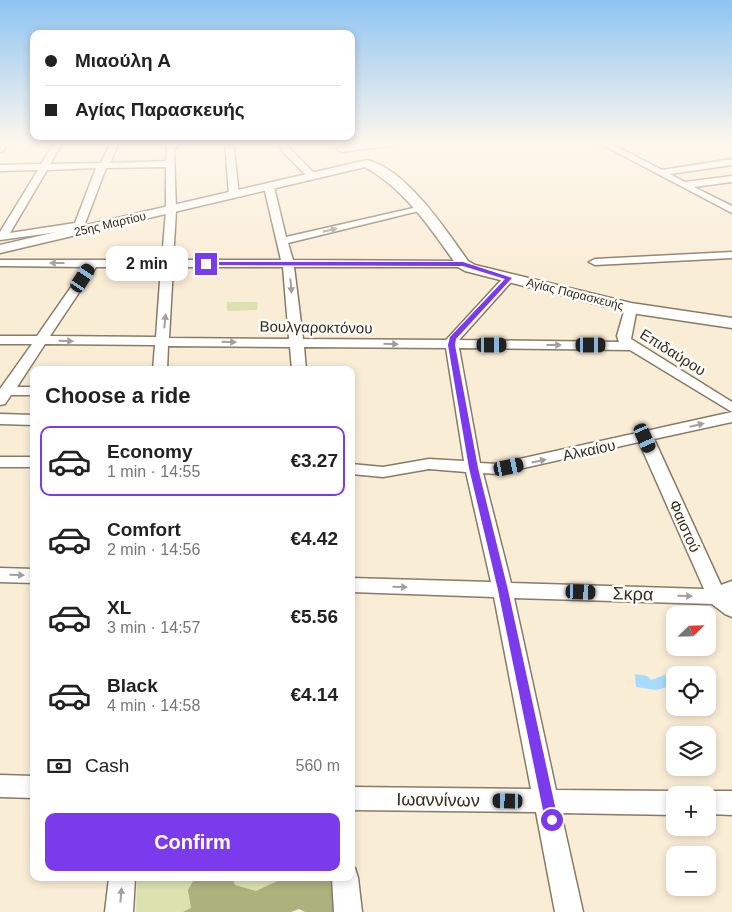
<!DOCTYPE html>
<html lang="en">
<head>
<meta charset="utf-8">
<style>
	:root { --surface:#fff; --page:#f2f2f2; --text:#222; --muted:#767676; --line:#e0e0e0; --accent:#7c3aed }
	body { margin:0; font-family:Arial,sans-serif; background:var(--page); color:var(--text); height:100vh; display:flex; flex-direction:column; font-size:19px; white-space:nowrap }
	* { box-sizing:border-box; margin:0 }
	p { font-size:16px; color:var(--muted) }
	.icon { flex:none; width:28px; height:28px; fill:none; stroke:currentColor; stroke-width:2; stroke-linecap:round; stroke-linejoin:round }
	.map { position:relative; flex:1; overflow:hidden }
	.side { position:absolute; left:30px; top:366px; width:325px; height:515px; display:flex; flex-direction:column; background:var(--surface); border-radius:10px; box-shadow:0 2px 8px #0003 }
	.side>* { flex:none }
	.guide { position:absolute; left:30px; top:30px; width:325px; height:110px; border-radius:10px; box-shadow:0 2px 8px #0003; display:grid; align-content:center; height:110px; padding:0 15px; background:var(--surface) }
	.needle { width:32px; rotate:67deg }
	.buttons { position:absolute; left:666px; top:606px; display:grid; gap:10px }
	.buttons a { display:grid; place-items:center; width:50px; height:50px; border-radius:10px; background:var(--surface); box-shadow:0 2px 8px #0003; font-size:25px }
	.end { position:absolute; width:22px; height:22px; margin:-11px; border:6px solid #7c3aed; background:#fff; box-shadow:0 0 0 2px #fff }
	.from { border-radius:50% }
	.bubble { position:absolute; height:35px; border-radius:10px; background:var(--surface); box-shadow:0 2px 8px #0003; font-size:16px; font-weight:600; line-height:35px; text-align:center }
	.car { position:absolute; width:15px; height:30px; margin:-15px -8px; border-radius:6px; box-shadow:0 0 4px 1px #0007; background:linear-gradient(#222 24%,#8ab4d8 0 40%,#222 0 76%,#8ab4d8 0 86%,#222 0) }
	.guide b { display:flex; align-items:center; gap:18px; height:48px; font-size:19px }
	.guide b+b { border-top:1px solid var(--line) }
	.guide i { width:12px; height:12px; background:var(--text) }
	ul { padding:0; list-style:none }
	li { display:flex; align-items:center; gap:15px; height:70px; margin:0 10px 8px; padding:0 5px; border:2px solid transparent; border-radius:10px }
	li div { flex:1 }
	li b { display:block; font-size:19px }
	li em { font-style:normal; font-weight:600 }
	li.selected { border-color:var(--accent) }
	li>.icon { width:45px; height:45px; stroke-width:1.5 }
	h2 { padding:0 15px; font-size:22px; line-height:60px }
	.pay { display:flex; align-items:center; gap:12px; height:55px; padding:0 15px; font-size:19px }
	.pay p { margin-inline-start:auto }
	.primary-button { display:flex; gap:10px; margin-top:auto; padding:10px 15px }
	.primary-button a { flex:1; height:58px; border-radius:10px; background:var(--accent); color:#fff; font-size:20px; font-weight:600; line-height:58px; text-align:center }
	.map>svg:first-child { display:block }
	.green { fill:#dbe2af }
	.forest { fill:#abb27d }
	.water { fill:#a7dbfe }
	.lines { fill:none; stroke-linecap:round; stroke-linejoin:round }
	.minor-casing { stroke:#877b67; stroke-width:3 }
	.tertiary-casing { stroke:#877b67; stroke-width:3 }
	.minor { fill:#fff; fill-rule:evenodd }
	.tertiary { fill:#fff; fill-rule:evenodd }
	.oneway { fill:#a3a09c }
	.route { fill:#7c3aed }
	.labels { text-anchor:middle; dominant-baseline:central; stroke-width:5; stroke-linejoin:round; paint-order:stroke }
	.far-street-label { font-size:12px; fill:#322d24; stroke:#fefcf7 }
	.street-label { font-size:15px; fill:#322d24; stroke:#fefcf7 }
	.near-street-label { font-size:18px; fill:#322d24; stroke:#fefcf7 }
</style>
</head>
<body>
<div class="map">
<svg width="732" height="912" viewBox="0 0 732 912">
	<rect width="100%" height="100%" fill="#faedd6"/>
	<path class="green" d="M227 302H258L257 310 227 311Z
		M137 878H329L263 912H136Z"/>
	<path class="forest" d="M195 878H232L235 885 256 891 284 878H331L338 912H305L299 909 291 912H183L191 908 188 890Z"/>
	<path class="water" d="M635 674 647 676 651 680 667 674 675 685 656 690 636 687Z"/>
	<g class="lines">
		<defs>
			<path id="minor" d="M9 142 3 151 0 152 1 142Z
				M55 142H63L50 164 101 163 111 142H119L110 163 166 161 167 147 172 142H181L174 150 176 211 173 260H281L264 187 269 184 274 187 286 237 422 206 427 209 288 243 293 260 463 261 469 264 463 267H294L303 339 446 340 505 276 509 274 515 278 513 280 459 340 619 342 617 336 625 308 631 304 637 308 631 339 732 402V422L654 439 721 585 732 581V617L725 614 712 604 514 598 556 790 675 791 684 795H675V815L561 813 583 912H555L536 812 351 810V787L531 789 494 597 351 592V578L491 582 466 472 429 469 383 477 351 474V464L383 467 429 459 464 461 446 348 304 347 306 370H292L290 347 168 346 167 370H153L155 345 45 344 17 387H34V395H11L5 404 0 405V389L32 344H0V336H37L85 267 0 266V260H162L166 211V167L106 168 81 234H73L72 230 0 240V232L38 170 0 171V165L41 164ZM96 168 75 223 10 233 47 170ZM96 267H161L156 337 50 336ZM173 267H283L289 339 169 338ZM459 348 630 350 732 412 497 464 480 463ZM639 442 704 589 511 583 483 473 497 474Z
				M225 142H233L239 195 234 198 229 195Z
				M278 142H286L290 149 315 174V178H309L283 152Z
				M378 142 398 143 394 145 341 152 337 149 341 146Z
				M597 142H608L662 170 732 159V165L670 174 685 182 732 176V182L694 187 732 206V213Z
				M732 252V258L595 265 589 262 595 259Z
				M0 414 34 415V425L0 424Z
				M0 457H34V467H0Z
				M0 568 34 569V583L0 582Z
				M0 775 34 776V798L0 797Z
				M708 791H732V815L708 814V795H699Z
				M351 867 355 868 358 878 362 912H334L332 878H351Z
				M109 878H135L133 912H105Z"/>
			<path id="tertiary" d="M367 160C406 169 446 230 468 261L475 265 631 303 732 318V328L631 313 465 271 458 267C431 229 406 190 365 167L0 253V245Z"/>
		</defs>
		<use href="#minor" class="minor-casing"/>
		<use href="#tertiary" class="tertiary-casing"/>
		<use href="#minor" class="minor"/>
		<use href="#tertiary" class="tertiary"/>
	</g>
	<defs><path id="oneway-solid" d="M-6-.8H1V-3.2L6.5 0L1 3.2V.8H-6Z" transform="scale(1.25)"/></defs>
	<g class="oneway">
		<use href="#oneway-solid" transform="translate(330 230) rotate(-13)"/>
		<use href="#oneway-solid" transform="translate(57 263) rotate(180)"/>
		<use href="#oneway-solid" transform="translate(291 286) rotate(85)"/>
		<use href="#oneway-solid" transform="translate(165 321) rotate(-84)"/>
		<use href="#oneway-solid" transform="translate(66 341) rotate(1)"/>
		<use href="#oneway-solid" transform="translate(229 342) rotate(1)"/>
		<use href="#oneway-solid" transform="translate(391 344) rotate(1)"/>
		<use href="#oneway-solid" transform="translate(554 345)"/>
		<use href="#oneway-solid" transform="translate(697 425) rotate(-13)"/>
		<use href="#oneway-solid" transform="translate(539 461) rotate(-12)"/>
		<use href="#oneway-solid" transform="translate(17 575) rotate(2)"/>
		<use href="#oneway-solid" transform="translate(400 587) rotate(2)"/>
		<use href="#oneway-solid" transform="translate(685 596) rotate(2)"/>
		<use href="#oneway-solid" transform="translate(121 895) rotate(-85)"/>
	</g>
	<linearGradient id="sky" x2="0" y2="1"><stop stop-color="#8ec4f1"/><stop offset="0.53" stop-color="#fdf7ed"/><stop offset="1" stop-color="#fdf7ed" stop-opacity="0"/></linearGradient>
	<rect width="732" height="270" fill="url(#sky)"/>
	<path class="route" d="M206 262H463L512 278 456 339 455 345 478 468 508 590 558 820 556 825 552 826 547 825 545 820 498 590 469 468 448 345 450 337 505 279 463 266 204 265Z"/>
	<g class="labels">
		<g class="far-street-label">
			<text transform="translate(110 224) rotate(-13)">25ης Μαρτίου</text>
			<text transform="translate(575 294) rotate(14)">Αγίας Παρασκευής</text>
		</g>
		<g class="street-label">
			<text transform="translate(316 327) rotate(1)">Βουλγαροκτόνου</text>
			<text transform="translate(673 352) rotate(32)">Επιδαύρου</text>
			<text transform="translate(589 450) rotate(-12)">Αλκαίου</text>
			<text transform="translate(685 526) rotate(66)">Φαιστού</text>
		</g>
		<g class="near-street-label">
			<text transform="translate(633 594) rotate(2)">Σκρα</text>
			<text transform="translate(438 800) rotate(1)">Ιωαννίνων</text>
		</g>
	</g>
</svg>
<div class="buttons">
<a><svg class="needle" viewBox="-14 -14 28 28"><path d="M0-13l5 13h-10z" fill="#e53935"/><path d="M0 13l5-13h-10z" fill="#767676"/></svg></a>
<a><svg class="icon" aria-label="locate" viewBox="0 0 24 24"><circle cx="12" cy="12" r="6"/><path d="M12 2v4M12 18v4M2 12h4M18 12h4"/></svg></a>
<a><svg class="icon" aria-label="layers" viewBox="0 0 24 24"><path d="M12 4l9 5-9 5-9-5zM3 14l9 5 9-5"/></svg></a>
<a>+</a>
<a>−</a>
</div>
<i class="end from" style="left:552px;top:820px"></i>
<i class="end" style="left:206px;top:264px"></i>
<div class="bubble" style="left:106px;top:246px;width:82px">2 min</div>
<i class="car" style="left:83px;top:278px;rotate:33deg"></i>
<i class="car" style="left:492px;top:345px;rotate:90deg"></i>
<i class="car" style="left:591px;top:345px;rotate:90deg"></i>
<i class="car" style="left:645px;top:438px;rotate:156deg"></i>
<i class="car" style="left:509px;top:467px;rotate:78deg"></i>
<i class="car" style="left:581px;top:592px;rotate:92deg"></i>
<i class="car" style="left:508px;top:801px;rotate:271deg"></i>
<div class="guide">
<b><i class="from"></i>Μιαούλη Α</b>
<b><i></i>Αγίας Παρασκευής</b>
</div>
<section class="side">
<h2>Choose a ride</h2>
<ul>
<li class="selected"><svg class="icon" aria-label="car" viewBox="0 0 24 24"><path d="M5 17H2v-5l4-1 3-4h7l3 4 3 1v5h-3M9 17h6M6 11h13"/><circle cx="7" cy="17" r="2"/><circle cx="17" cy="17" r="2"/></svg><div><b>Economy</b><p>1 min · 14:55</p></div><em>€3.27</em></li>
<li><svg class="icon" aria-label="car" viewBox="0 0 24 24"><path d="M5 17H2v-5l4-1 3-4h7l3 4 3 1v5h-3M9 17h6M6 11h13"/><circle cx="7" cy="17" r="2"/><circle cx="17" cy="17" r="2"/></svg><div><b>Comfort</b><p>2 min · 14:56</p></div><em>€4.42</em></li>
<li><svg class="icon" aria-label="car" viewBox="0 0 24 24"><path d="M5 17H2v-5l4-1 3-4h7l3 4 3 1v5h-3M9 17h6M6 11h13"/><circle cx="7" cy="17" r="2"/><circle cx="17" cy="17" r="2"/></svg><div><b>XL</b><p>3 min · 14:57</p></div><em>€5.56</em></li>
<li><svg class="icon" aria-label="car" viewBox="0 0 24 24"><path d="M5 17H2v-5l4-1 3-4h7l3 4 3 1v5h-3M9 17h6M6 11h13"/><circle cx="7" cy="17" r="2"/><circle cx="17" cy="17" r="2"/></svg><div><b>Black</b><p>4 min · 14:58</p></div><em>€4.14</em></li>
</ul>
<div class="pay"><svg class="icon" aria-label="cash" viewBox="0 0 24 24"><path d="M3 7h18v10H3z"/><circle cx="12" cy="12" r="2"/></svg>Cash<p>560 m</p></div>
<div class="primary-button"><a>Confirm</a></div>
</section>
</div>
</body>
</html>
